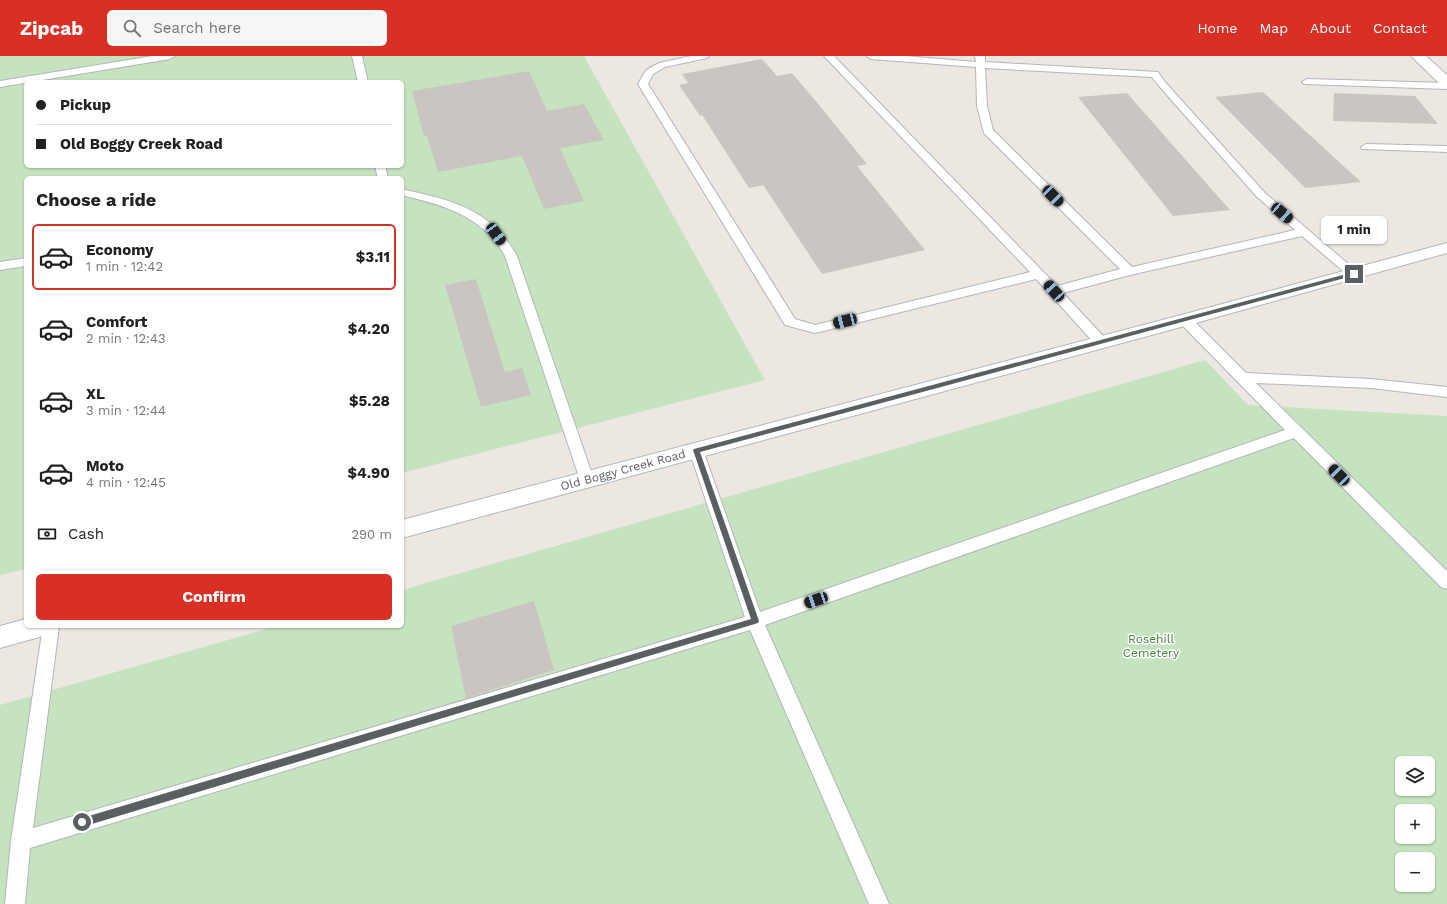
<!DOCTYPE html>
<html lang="en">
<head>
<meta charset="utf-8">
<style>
	:root { --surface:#fff; --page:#f6f6f6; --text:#202124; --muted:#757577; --line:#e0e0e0; --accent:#d93025 }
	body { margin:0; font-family:"Work Sans",sans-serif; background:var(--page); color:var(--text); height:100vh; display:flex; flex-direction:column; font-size:15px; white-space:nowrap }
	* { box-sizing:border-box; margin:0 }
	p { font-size:13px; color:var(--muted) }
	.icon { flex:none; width:22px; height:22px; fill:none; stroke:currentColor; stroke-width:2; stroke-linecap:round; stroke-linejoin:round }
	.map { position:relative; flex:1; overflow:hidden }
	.side { position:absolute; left:24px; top:120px; width:380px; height:452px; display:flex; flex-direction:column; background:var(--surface); border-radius:6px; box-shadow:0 1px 3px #0004 }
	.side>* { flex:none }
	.hud { position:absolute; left:24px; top:24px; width:380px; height:88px; border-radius:6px; box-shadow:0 1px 3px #0004; display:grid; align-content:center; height:88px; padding:0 12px; background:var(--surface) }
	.controls { position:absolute; left:1395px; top:700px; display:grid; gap:8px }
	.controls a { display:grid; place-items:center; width:40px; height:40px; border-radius:6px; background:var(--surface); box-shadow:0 1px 3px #0004; font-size:20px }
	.end { position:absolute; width:18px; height:18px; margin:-9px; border:5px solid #5a5f62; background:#fff; box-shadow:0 0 0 2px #fff }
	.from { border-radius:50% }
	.bubble { position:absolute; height:28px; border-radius:6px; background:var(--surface); box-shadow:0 1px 3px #0004; font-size:13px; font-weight:700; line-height:28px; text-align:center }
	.car { position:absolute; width:12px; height:24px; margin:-12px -6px; border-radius:5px; box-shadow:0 0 3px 1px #0007; background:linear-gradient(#222 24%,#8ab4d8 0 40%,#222 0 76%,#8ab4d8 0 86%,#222 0) }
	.hud b { display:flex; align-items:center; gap:14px; height:38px; font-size:15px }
	.hud b+b { border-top:1px solid var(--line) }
	.hud i { width:10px; height:10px; background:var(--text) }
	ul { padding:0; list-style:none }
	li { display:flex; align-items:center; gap:12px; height:66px; margin:0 8px 6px; padding:0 4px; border:2px solid transparent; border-radius:6px }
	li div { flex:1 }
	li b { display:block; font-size:15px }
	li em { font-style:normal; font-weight:700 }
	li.current { border-color:var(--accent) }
	li>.icon { width:36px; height:36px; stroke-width:1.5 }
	h2 { padding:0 12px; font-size:18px; line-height:48px }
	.pay { display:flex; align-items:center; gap:10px; height:44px; padding:0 12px; font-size:15px }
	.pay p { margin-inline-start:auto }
	.cta { display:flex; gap:8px; margin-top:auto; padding:8px 12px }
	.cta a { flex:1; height:46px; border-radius:6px; background:var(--accent); color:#fff; font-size:16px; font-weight:700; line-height:46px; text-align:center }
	header { display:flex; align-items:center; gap:24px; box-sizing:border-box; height:56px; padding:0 20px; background:var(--accent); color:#fff }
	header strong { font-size:19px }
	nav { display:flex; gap:22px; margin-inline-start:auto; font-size:14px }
	.search { width:280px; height:36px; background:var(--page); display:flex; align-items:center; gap:10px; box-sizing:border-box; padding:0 14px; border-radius:6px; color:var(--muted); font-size:15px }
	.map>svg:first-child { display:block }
	.green { fill:#c5e3bf; fill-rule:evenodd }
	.building { fill:#cac5c1 }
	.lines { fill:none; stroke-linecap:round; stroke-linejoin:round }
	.lane-casing { stroke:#b2b5b8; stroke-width:2 }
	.secondary-casing { stroke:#b1b6b9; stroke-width:2 }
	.lane { fill:#fff; fill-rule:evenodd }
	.secondary { fill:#fff; fill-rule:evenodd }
	.route { fill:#5a5f62 }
	.labels { text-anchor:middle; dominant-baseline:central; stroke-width:3; stroke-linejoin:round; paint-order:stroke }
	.street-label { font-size:12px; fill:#5a5f62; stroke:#fff }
	.park-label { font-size:12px; fill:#438239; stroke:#fff }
</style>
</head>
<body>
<header>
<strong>Zipcab</strong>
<div class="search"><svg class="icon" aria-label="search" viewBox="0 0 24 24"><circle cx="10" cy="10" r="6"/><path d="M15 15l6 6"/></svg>Search here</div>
<nav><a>Home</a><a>Map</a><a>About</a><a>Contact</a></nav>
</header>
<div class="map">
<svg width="1447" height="848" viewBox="0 0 1447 848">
	<rect width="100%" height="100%" fill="#ece8e1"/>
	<path class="green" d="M0 0H584L765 324 402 417V122H26V513L0 519ZM26 26H402V110H26Z
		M1205 304 1248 349 1447 360V848H0V649L277 570H402V534ZM1402 707H1428V733H1402ZM1402 755H1428V781H1402ZM1402 803H1428V829H1402Z"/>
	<path class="building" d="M762 3 777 20 792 17 819 49 867 108 857 110 925 194 822 218 763 129 749 132 702 59 700 60 679 29 688 27 682 18Z
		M529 15 547 55 584 48 604 84 560 92 584 145 544 153 522 100 438 116 427 80H424L412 35Z
		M1263 36 1361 126 1305 132 1215 41Z
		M1127 37 1192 111 1230 154 1173 160 1078 41Z
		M1334 37 1415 40 1438 68 1333 65Z
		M476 223 505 316 522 312 531 339 481 351 445 229Z
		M534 545 554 614 466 642 451 570Z"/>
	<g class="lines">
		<defs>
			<path id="lane" d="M153 0H175L170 3 0 31V25Z
				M352 0H362L368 26H358Z
				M691 0H709L707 2 665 11 653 18 648 28 795 263 815 269 1030 216 824 0H834L1057 230 1120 213 984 77 977 50 976 11 871 3 866 0H905L976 6 975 0H985V6L1158 16 1165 26 1265 137 1360 218 1358 221H1350L1302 180 1130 219 1063 237 1106 283 1108 286 1106 289 1101 290 1096 289 1036 223 815 277 785 269 638 28 646 14 659 7ZM985 12 1152 21 1159 30 1257 141 1295 174 1132 211 993 74 987 50Z
				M1307 23 1447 27V33L1304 28 1302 26Z
				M1366 88 1447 90V96L1362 93 1361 91Z
				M375 110H385L388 122H378Z
				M402 133C439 142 471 147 499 175 506 182 512 192 517 200L594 424 592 428 587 430 582 428 580 424 505 200C501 193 496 185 491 180 464 154 437 148 402 139Z
				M26 202V210L0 214V206Z
				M1185 260 1190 261 1246 317 1371 323 1447 331V341L1371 332 1256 327 1447 515V533L1441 531 1294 382 765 569 889 848H869L750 574 30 792 25 848H5L11 785 43 570H59L33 772 745 561 689 394 691 390 696 389 701 390 703 394 760 556 1285 374 1180 267 1179 264 1180 261Z"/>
			<path id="secondary" d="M1411 0H1426L1447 19V31L1442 30Z
				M1447 187V197L1192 268 402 482V464L1185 258Z
				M26 563V570H53L50 578 0 592V570Z"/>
		</defs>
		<use href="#lane" class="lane-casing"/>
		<use href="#secondary" class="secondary-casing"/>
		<use href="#lane" class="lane"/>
		<use href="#secondary" class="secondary"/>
	</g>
	<path class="route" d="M1354 216 1356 217V219L700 396 759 565 758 567 82 771 79 769 78 766 79 764 82 762 751 563 693 394 694 393Z"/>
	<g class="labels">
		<g class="street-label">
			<text transform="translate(623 414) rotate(-15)">Old Boggy Creek Road</text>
		</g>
		<g class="park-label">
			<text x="1151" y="583">Rosehill<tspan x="1151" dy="14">Cemetery</tspan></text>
		</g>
	</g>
</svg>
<div class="controls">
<a><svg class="icon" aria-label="layers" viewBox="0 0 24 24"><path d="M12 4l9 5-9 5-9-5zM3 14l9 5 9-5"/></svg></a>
<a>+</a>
<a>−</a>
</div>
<i class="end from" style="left:82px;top:766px"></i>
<i class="end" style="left:1354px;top:218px"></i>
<div class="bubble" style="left:1321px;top:160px;width:66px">1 min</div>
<i class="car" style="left:1053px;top:140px;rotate:135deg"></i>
<i class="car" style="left:1282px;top:157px;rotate:131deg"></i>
<i class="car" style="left:496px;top:178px;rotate:144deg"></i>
<i class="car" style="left:1054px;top:235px;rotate:318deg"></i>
<i class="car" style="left:845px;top:265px;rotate:256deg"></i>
<i class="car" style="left:1339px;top:419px;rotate:315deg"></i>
<i class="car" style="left:816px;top:544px;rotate:251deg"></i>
<div class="hud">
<b><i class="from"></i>Pickup</b>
<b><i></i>Old Boggy Creek Road</b>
</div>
<section class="side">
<h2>Choose a ride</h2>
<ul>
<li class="current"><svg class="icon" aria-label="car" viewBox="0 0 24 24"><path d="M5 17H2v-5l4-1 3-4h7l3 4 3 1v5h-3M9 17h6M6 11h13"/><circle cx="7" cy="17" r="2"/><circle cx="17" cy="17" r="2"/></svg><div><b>Economy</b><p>1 min · 12:42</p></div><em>$3.11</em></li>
<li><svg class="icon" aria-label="car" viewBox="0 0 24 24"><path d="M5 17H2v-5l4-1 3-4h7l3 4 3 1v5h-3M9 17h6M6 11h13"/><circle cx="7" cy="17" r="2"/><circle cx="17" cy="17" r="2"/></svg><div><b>Comfort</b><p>2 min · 12:43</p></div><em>$4.20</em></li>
<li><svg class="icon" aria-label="car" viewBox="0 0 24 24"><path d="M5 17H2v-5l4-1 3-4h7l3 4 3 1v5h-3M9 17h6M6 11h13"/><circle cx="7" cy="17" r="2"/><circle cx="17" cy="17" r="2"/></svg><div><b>XL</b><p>3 min · 12:44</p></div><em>$5.28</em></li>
<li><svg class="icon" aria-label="car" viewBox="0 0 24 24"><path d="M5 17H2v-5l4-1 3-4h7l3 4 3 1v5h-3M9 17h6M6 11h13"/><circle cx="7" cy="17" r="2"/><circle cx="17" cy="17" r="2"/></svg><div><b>Moto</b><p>4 min · 12:45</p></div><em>$4.90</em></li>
</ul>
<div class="pay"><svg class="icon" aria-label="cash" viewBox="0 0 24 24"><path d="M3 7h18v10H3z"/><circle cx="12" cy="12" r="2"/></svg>Cash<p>290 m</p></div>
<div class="cta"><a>Confirm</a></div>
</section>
</div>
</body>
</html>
